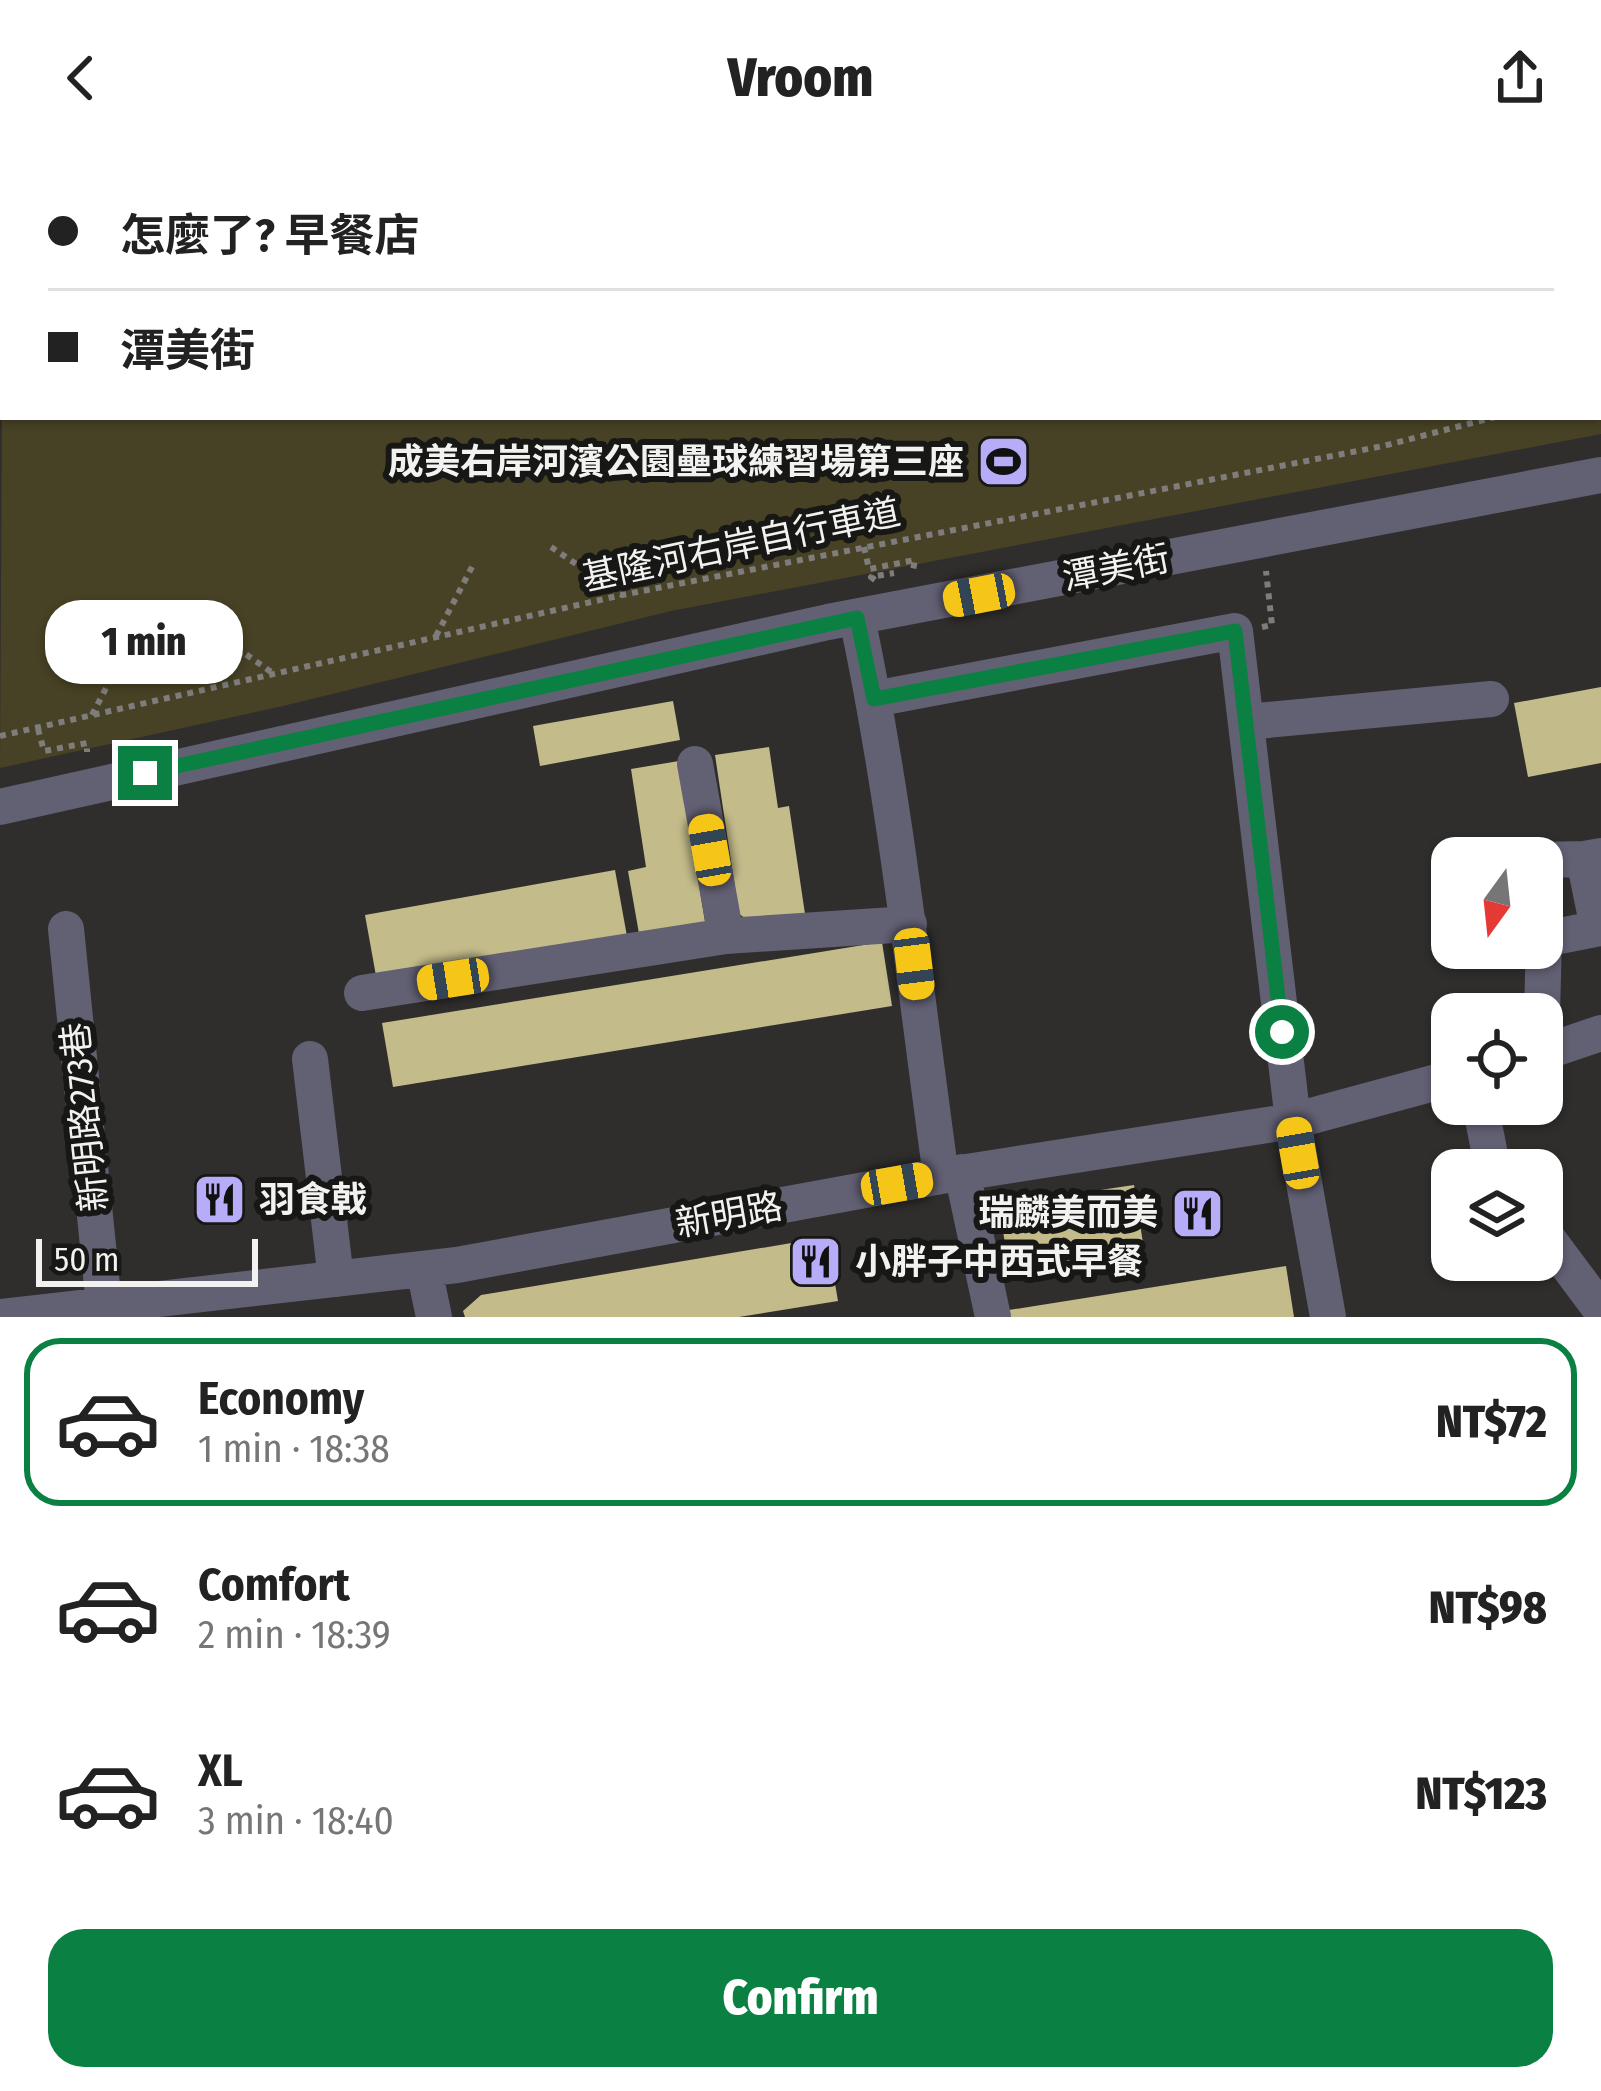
<!DOCTYPE html>
<html lang="en">
<head>
<meta charset="utf-8">
<style>
	:root { --surface:#fff; --page:#f2f2f2; --text:#222; --muted:#767676; --line:#e0e0e0; --accent:#0b8043 }
	body { margin:0; font-family:"Fira Sans Condensed","Noto Sans TC",sans-serif; background:var(--page); color:var(--text); height:100vh; display:flex; flex-direction:column; font-size:45px; white-space:nowrap }
	* { box-sizing:border-box; margin:0 }
	p { font-size:39px; color:var(--muted) }
	.icon { flex:none; width:66px; height:66px; fill:none; stroke:currentColor; stroke-width:2; stroke-linecap:round; stroke-linejoin:round }
	.map { position:relative; height:1161px; overflow:hidden }
	.sheet { display:flex; flex-direction:column; background:var(--surface); flex:1 }
	.sheet>* { flex:none }
	.top-card { position:absolute; left:0px; top:0px; width:1602px; height:264px; box-shadow:0 3px 9px #0004; display:grid; align-content:center; height:264px; padding:0 48px; background:var(--surface) }
	.needle { width:78px; rotate:195deg }
	.controls { position:absolute; left:1431px; top:681px; display:grid; gap:24px }
	.controls a { display:grid; place-items:center; width:132px; height:132px; border-radius:24px; background:var(--surface); box-shadow:0 3px 9px #0004; font-size:60px }
	.scale { position:absolute; left:36px; bottom:30px; width:222px; box-sizing:border-box; padding-left:12px; border:6px solid #f2f2f1; border-top:0; font-size:33px; line-height:42px; white-space:nowrap; color:#f2f2f1; -webkit-text-stroke:9px #171715; paint-order:stroke }
	.end { position:absolute; width:54px; height:54px; margin:-27px; border:15px solid #0b8043; background:#fff; box-shadow:0 0 0 6px #fff }
	.from { border-radius:50% }
	.bubble { position:absolute; height:84px; border-radius:36px; background:var(--surface); box-shadow:0 3px 9px #0004; font-size:39px; font-weight:800; line-height:84px; text-align:center }
	.car { position:absolute; width:36px; height:72px; margin:-36px -18px; border-radius:15px; box-shadow:0 0 9px 3px #0007; background:linear-gradient(#f5c518 24%,#345 0 40%,#f5c518 0 76%,#345 0 86%,#f5c518 0) }
	.top-card b { display:flex; align-items:center; gap:42px; height:114px; font-size:45px }
	.top-card b+b { border-top:3px solid var(--line) }
	.top-card i { width:30px; height:30px; background:var(--text) }
	ul { padding:21px 0 0; list-style:none }
	li { display:flex; align-items:center; gap:36px; height:168px; margin:0 24px 18px; padding:0 24px; border:6px solid transparent; border-radius:36px }
	li div { flex:1 }
	li b { display:block; font-size:45px }
	li em { font-style:normal; font-weight:800 }
	li.active { border-color:var(--accent) }
	li>.icon { width:108px; height:108px; stroke-width:1.5 }
	.primary-button { display:flex; gap:24px; margin-top:auto; padding:24px 48px }
	.primary-button a { flex:1; height:138px; border-radius:36px; background:var(--accent); color:#fff; font-size:48px; font-weight:800; line-height:138px; text-align:center }
	header { display:flex; justify-content:space-between; align-items:center; height:156px; padding:0 48px; background:var(--surface); font-size:54px; font-weight:800 }
	.map>svg:first-child { display:block }
	.green { fill:#474225 }
	.building { fill:#c3bb8a }
	.lines { fill:none; stroke-linecap:round; stroke-linejoin:round }
	.path { stroke:#7e7d7b; stroke-width:6; stroke-dasharray:6 6; stroke-linecap:butt }
	.minor { stroke:#626073; stroke-width:36 }
	.route { stroke:#0b8043; stroke-width:15 }
	.labels { text-anchor:middle; dominant-baseline:central; stroke-width:12; stroke-linejoin:round; paint-order:stroke }
	.poi-label { font-size:36px; font-weight:bold; fill:#f2f2f1; stroke:#171715; text-anchor:end }
	.street-label { font-size:36px; fill:#f2f2f1; stroke:#171715 }
</style>
</head>
<body>
<header><svg class="icon" aria-label="back" viewBox="0 0 24 24"><path d="M15 5l-7 7 7 7"/></svg>Vroom<svg class="icon" aria-label="share" viewBox="0 0 24 24"><path d="M12 15V3M7 8l5-5 5 5M5 13v7h14v-7"/></svg></header>
<div class="map">
<svg width="1601" height="1161" viewBox="0 0 1601 1161">
	<rect width="100%" height="100%" fill="#2f2e2c"/>
	<path class="green" d="M287 0H1601V278L671 455 283 550 0 612 3 76V261H1599V3H276Z"/>
	<path class="building" d="M1601 531V607L1528 621 1514 547Z
		M673 545 680 584 540 610 533 570Z
		M769 591 778 652 789 650 805 758 751 766 739 758 715 599Z
		M679 605 707 778 641 789 628 715 646 711 631 613Z
		M615 714 630 797 380 842 365 759Z
		M882 786 892 850 393 931 382 867Z
		M1134 1029 1145 1100 1010 1120 999 1049Z
		M827 1081 838 1145 739 1161H465L463 1155 481 1139Z
		M1286 1110 1294 1161H1010L1009 1154Z"/>
	<g class="lines">
		<path class="path" d="M1377 0 1378 3
			M490 3 508 0
			M1553 3 1556 0
			M0 131 3 130
			M1599 161 1601 166
			M1599 239 1601 238
			M551 391 622 439
			M864 391 869 413 915 404 913 414
			M875 424 871 421 894 417
			M207 471 274 518
			M1262 471 1272 469 1266 415
			M436 480 473 409
			M92 559 128 490
			M38 573 44 595 87 587V596
			M0 580 622 439 1383 290 1495 261"/>
		<path class="minor" d="M857 462C896 646 915 833 941 1020
			M874 543 1235 475 1293 965 1328 1161
			M1246 566 1491 543
			M695 608 726 780
			M0 651 828 466 1601 319
			M1542 704 1584 703
			M1598 772 1584 703 1601 700
			M66 773 104 1149
			M362 837 726 780 909 768
			M1542 858 1544 783 1601 772
			M1542 897 1601 877
			M310 903 336 1123
			M1480 948 1493 1014
			M962 1016 993 1161
			M1542 1075 1601 1154
			M424 1113 434 1161
			M1 1161 457 1109 941 1020 1293 965 1452 922"/>
	</g>
	<g class="lines">
		<path class="route" d="M145 617 857 462 874 543 1235 475 1282 876"/>
	</g>
	<defs>
		<symbol id="stadium-square" viewBox="-11 -11 22 22"><rect x="-9" y="-9" width="18" height="18" rx="4" fill="#b6acf8" stroke="#171715"/><path d="M0-5a6.5 5 0 1 0 0 10a6.5 5 0 1 0 0-10ZM-3.5-1.8h7v3.6h-7Z" fill="#111"/></symbol>
		<symbol id="restaurant-square" viewBox="-11 -11 22 22"><rect x="-9" y="-9" width="18" height="18" rx="4" fill="#b6acf8" stroke="#171715"/><path d="M-5-6h1v4h1v-4h1v4h1v-4h1v5L-1.5 .5V6h-2V.5L-5-1ZM5-6V6H3V1.5H1.5Q1.5-4 5-6Z" fill="#111"/></symbol>
	</defs>
	<g fill-rule="evenodd">
		<use href="#stadium-square" x="974" y="276" width="59" height="59"/>
		<use href="#restaurant-square" x="190" y="1014" width="59" height="59"/>
		<use href="#restaurant-square" x="1168" y="1028" width="59" height="59"/>
		<use href="#restaurant-square" x="786" y="1076" width="59" height="59"/>
	</g>
	<g class="labels">
		<g class="poi-label">
			<text x="964" y="306">成美右岸河濱公園壘球練習場第三座</text>
			<text x="259" y="1044" text-anchor="start">羽食戟</text>
			<text x="1158" y="1057">瑞麟美而美</text>
			<text x="855" y="1106" text-anchor="start">小胖子中西式早餐</text>
		</g>
		<g class="street-label">
			<text transform="translate(741 389) rotate(-12)">基隆河右岸自行車道</text>
			<text transform="translate(1116 412) rotate(-11)">潭美街</text>
			<text transform="translate(85 961) rotate(-96)">新明路273巷</text>
			<text transform="translate(729 1059) rotate(-10)">新明路</text>
		</g>
	</g>
</svg>
<div class="controls">
<a><svg class="needle" viewBox="-14 -14 28 28"><path d="M0-13l5 13h-10z" fill="#e53935"/><path d="M0 13l5-13h-10z" fill="#767676"/></svg></a>
<a><svg class="icon" aria-label="locate" viewBox="0 0 24 24"><circle cx="12" cy="12" r="6"/><path d="M12 2v4M12 18v4M2 12h4M18 12h4"/></svg></a>
<a><svg class="icon" aria-label="layers" viewBox="0 0 24 24"><path d="M12 4l9 5-9 5-9-5zM3 14l9 5 9-5"/></svg></a>
</div>
<div class="scale">50 m</div>
<i class="end from" style="left:1282px;top:876px"></i>
<i class="end" style="left:145px;top:617px"></i>
<div class="bubble" style="left:45px;top:444px;width:198px">1 min</div>
<i class="car" style="left:979px;top:439px;rotate:259deg"></i>
<i class="car" style="left:710px;top:694px;rotate:350deg"></i>
<i class="car" style="left:914px;top:808px;rotate:173deg"></i>
<i class="car" style="left:453px;top:823px;rotate:261deg"></i>
<i class="car" style="left:1298px;top:997px;rotate:350deg"></i>
<i class="car" style="left:897px;top:1028px;rotate:80deg"></i>
<div class="top-card">
<b><i class="from"></i>怎麼了? 早餐店</b>
<b><i></i>潭美街</b>
</div>
</div>
<section class="sheet">
<ul>
<li class="active"><svg class="icon" aria-label="car" viewBox="0 0 24 24"><path d="M5 17H2v-5l4-1 3-4h7l3 4 3 1v5h-3M9 17h6M6 11h13"/><circle cx="7" cy="17" r="2"/><circle cx="17" cy="17" r="2"/></svg><div><b>Economy</b><p>1 min · 18:38</p></div><em>NT$72</em></li>
<li><svg class="icon" aria-label="car" viewBox="0 0 24 24"><path d="M5 17H2v-5l4-1 3-4h7l3 4 3 1v5h-3M9 17h6M6 11h13"/><circle cx="7" cy="17" r="2"/><circle cx="17" cy="17" r="2"/></svg><div><b>Comfort</b><p>2 min · 18:39</p></div><em>NT$98</em></li>
<li><svg class="icon" aria-label="car" viewBox="0 0 24 24"><path d="M5 17H2v-5l4-1 3-4h7l3 4 3 1v5h-3M9 17h6M6 11h13"/><circle cx="7" cy="17" r="2"/><circle cx="17" cy="17" r="2"/></svg><div><b>XL</b><p>3 min · 18:40</p></div><em>NT$123</em></li>
</ul>
<div class="primary-button"><a>Confirm</a></div>
</section>
</body>
</html>
